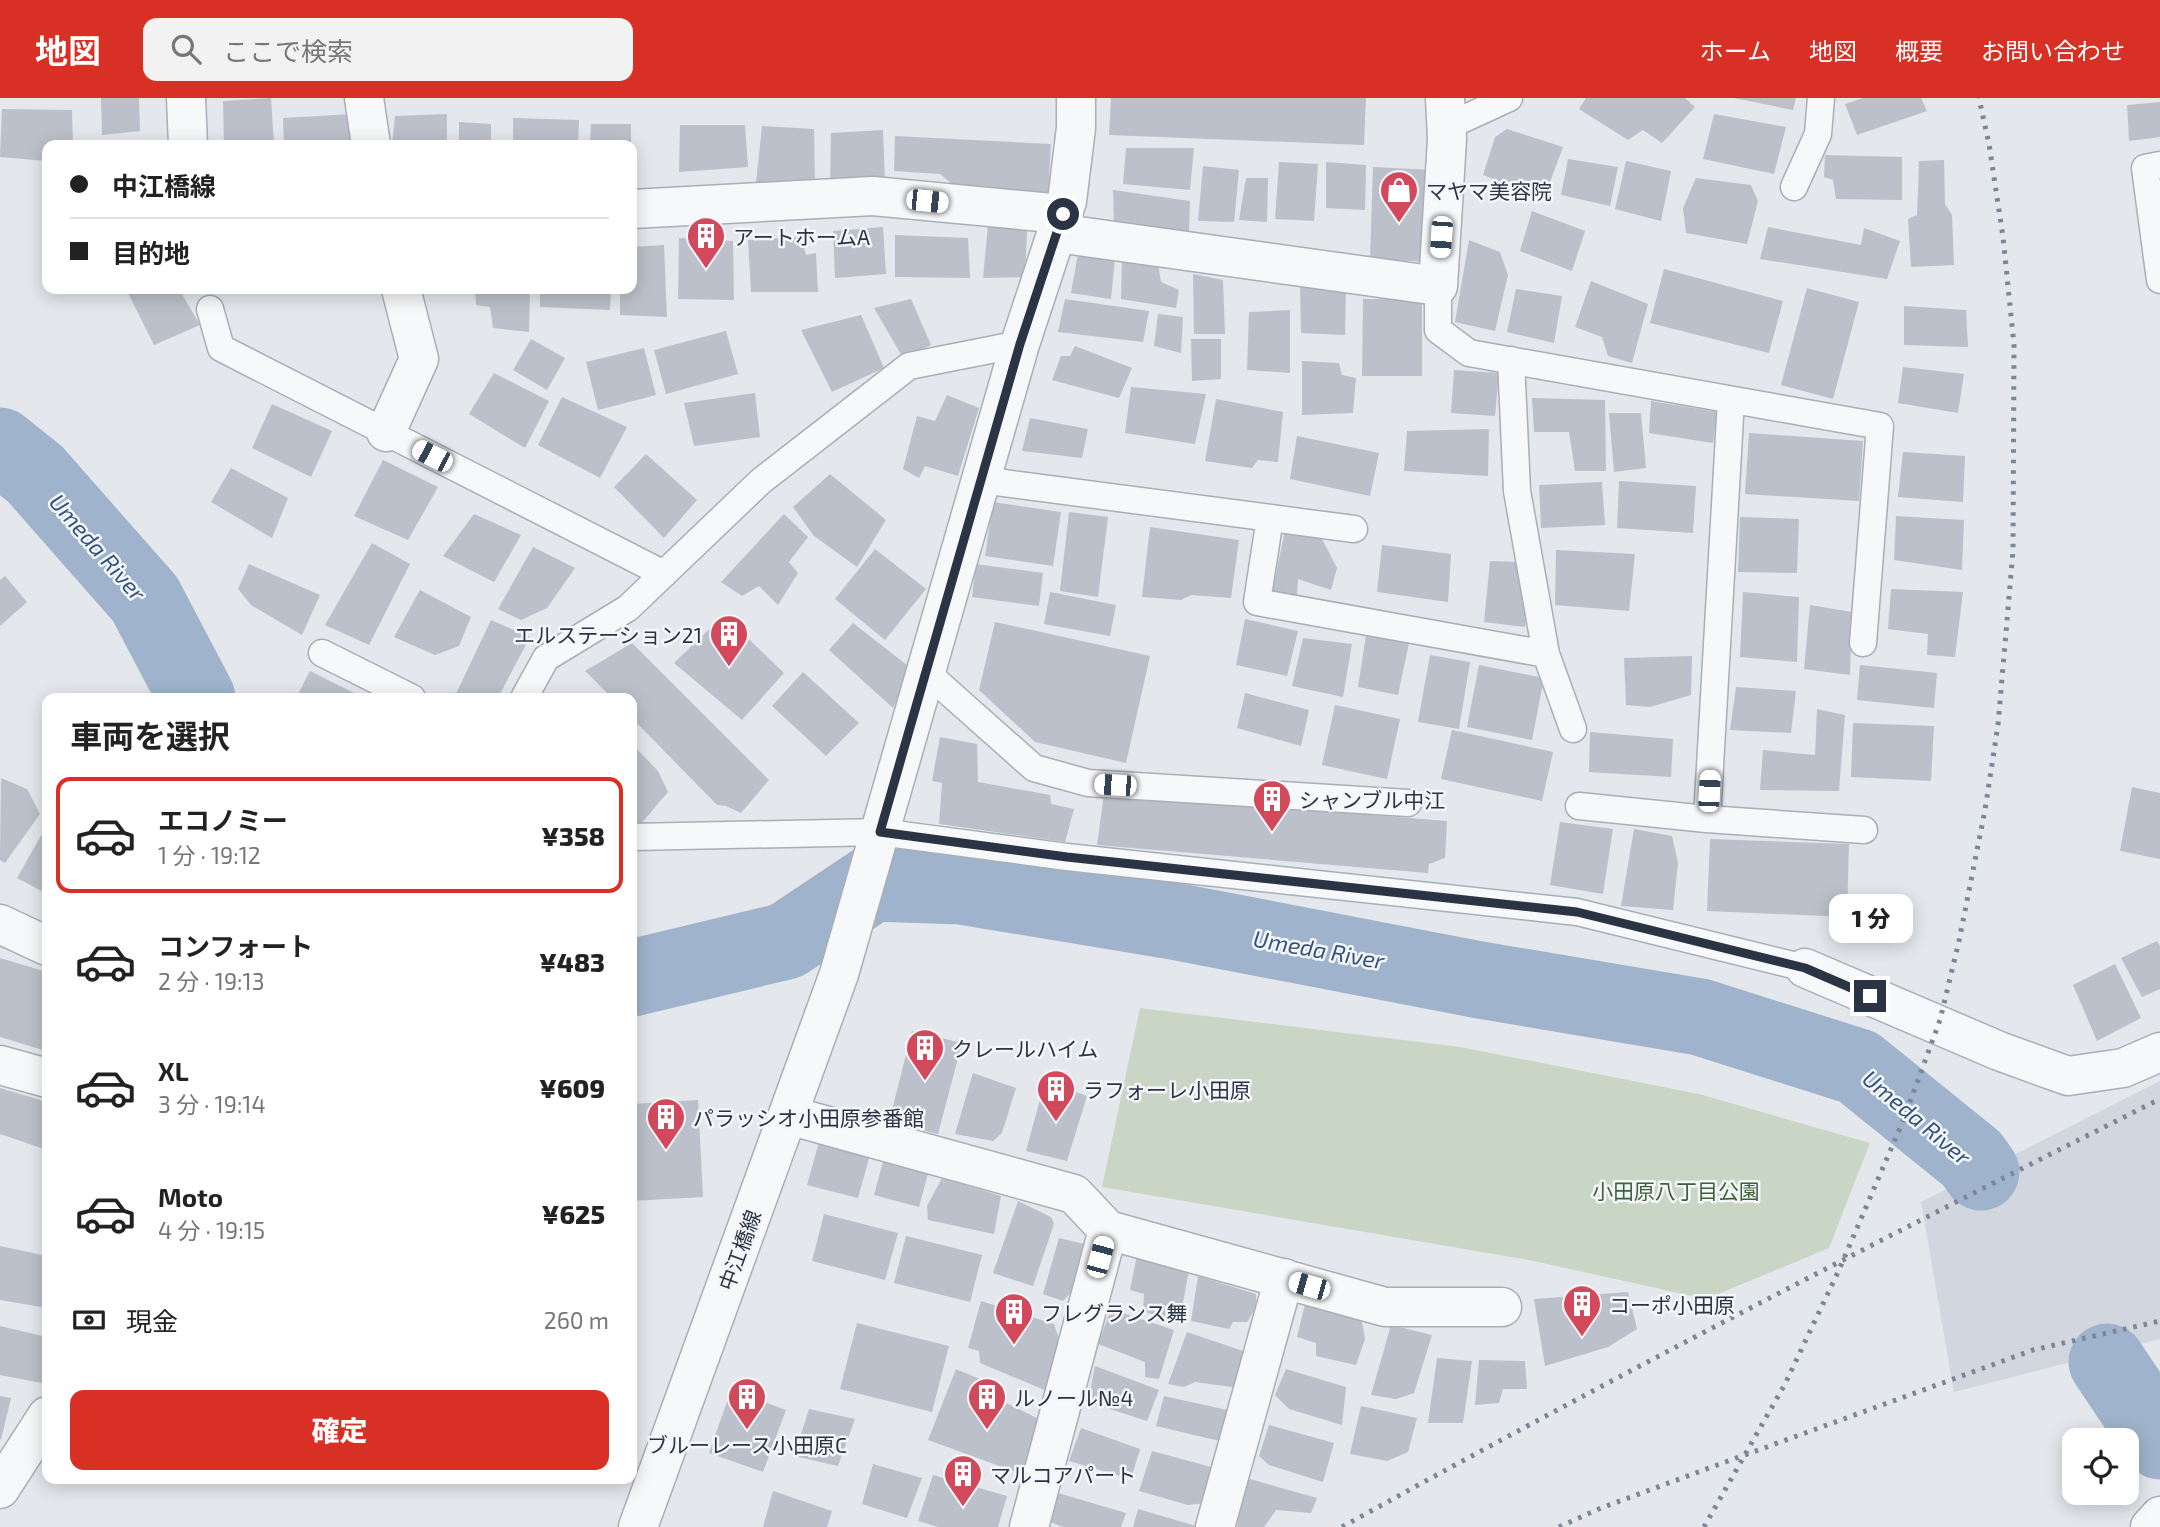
<!DOCTYPE html>
<html lang="ja">
<head>
<meta charset="utf-8">
<style>
	:root { --surface:#fff; --page:#f2f2f2; --text:#222; --muted:#767676; --line:#e0e0e0; --accent:#d93025 }
	body { margin:0; font-family:"Exo 2","Noto Sans JP",sans-serif; background:var(--page); color:var(--text); height:100vh; display:flex; flex-direction:column; font-size:26px; white-space:nowrap }
	* { box-sizing:border-box; margin:0 }
	p { font-size:23px; color:var(--muted) }
	.icon { flex:none; width:38px; height:38px; fill:none; stroke:currentColor; stroke-width:2; stroke-linecap:round; stroke-linejoin:round }
	.map { position:relative; flex:1; overflow:hidden }
	.sheet { position:absolute; left:42px; top:595px; width:595px; height:791px; display:flex; flex-direction:column; background:var(--surface); border-radius:14px; box-shadow:0 4px 18px #0003 }
	.sheet>* { flex:none }
	.guide { position:absolute; left:42px; top:42px; width:595px; height:154px; border-radius:14px; box-shadow:0 4px 18px #0003; display:grid; align-content:center; height:154px; padding:0 28px; background:var(--surface) }
	.tools { position:absolute; left:2062px; top:1330px; display:grid; gap:14px }
	.tools a { display:grid; place-items:center; width:77px; height:77px; border-radius:14px; background:var(--surface); box-shadow:0 4px 18px #0003; font-size:35px }
	.end { position:absolute; width:32px; height:32px; margin:-16px; border:9px solid #2b3445; background:#fff; box-shadow:0 0 0 4px #fff }
	.from { border-radius:50% }
	.bubble { position:absolute; height:49px; border-radius:14px; background:var(--surface); box-shadow:0 4px 18px #0003; font-size:23px; font-weight:800; line-height:49px; text-align:center }
	.car { position:absolute; width:21px; height:42px; margin:-21px -10px; border-radius:9px; box-shadow:0 0 5px 2px #0007; background:linear-gradient(#fff 24%,#345 0 40%,#fff 0 76%,#345 0 86%,#fff 0) }
	.guide b { display:flex; align-items:center; gap:24px; height:66px; font-size:26px }
	.guide b+b { border-top:2px solid var(--line) }
	.guide i { width:18px; height:18px; background:var(--text) }
	ul { padding:0; list-style:none }
	li { display:flex; align-items:center; gap:21px; height:116px; margin:0 14px 10px; padding:0 14px; border:4px solid transparent; border-radius:14px }
	li div { flex:1 }
	li b { display:block; font-size:26px }
	li em { font-style:normal; font-weight:800 }
	li.selected { border-color:var(--accent) }
	li>.icon { width:63px; height:63px; stroke-width:1.5 }
	h2 { padding:0 28px; font-size:32px; line-height:84px }
	.pay { display:flex; align-items:center; gap:18px; height:77px; padding:0 28px; font-size:26px }
	.pay p { margin-inline-start:auto }
	.cta { display:flex; gap:14px; margin-top:auto; padding:14px 28px }
	.cta a { flex:1; height:80px; border-radius:14px; background:var(--accent); color:#fff; font-size:28px; font-weight:800; line-height:80px; text-align:center }
	header { display:flex; align-items:center; gap:42px; box-sizing:border-box; height:98px; padding:0 35px; background:var(--accent); color:#fff }
	header strong { font-size:33px }
	nav { display:flex; gap:38px; margin-inline-start:auto; font-size:24px }
	.search { width:490px; height:63px; background:var(--page); display:flex; align-items:center; gap:18px; box-sizing:border-box; padding:0 24px; border-radius:14px; color:var(--muted); font-size:26px }
	.map>svg:first-child { display:block }
	.built { fill:#d2d6de }
	.green { fill:#c9d6c5 }
	.lines { fill:none; stroke-linecap:round; stroke-linejoin:round }
	.river { stroke:#9fb4cc; stroke-width:77 }
	.building { fill:#bbc0ca }
	.lane-casing { stroke:#a9aeb7; stroke-width:29 }
	.street-casing { stroke:#a9aeb7; stroke-width:41 }
	.lane { stroke:#f7f8fa; stroke-width:26 }
	.street { stroke:#f7f8fa; stroke-width:38 }
	.rail { stroke:#7d8696; stroke-width:5; stroke-dasharray:3.5 7; stroke-linecap:butt }
	.route { stroke:#2b3445; stroke-width:9 }
	.labels { text-anchor:middle; dominant-baseline:central; stroke-width:5; stroke-linejoin:round; paint-order:stroke }
	.poi-label { font-size:21px; fill:#2b3445; stroke:#f4f6f9; text-anchor:start }
	.park-label { font-size:21px; fill:#3f6138; stroke:#f4f6f9 }
	.street-label { font-size:21px; fill:#2b3445; stroke:#f4f6f9 }
	.water-label { font-size:23px; font-style:italic; fill:#34527a; stroke:#f4f6f9 }
</style>
</head>
<body>
<header>
<strong>地図</strong>
<div class="search"><svg class="icon" aria-label="search" viewBox="0 0 24 24"><circle cx="10" cy="10" r="6"/><path d="M15 15l6 6"/></svg>ここで検索</div>
<nav><a>ホーム</a><a>地図</a><a>概要</a><a>お問い合わせ</a></nav>
</header>
<div class="map">
<svg width="2160" height="1429" viewBox="0 0 2160 1429">
	<rect width="100%" height="100%" fill="#e4e7ec"/>
	<path class="built" d="M2160 983V1241L1954 1294 1921 1104Z"/>
	<path class="green" d="M1140 910 1460 949 1699 996 1870 1045 1829 1150 1706 1201 1529 1162 1102 1089Z"/>
	<g class="lines">
		<path class="river" d="M0 348 35 376 145 501 197 600
			M632 880 786 843 873 785 961 788 1173 823 1480 882 1700 919 1858 969 1972 1061 1981 1074
			M2107 1264 2160 1343"/>
	</g>
	<path class="building" d="M101 0H139L140 33 102 37Z
		M271 0 274 47H224L223 3Z
		M1111 0H1366L1364 47 1109 37Z
		M1586 0H1685L1695 9 1662 45 1643 32 1628 42 1579 11Z
		M1734 0H1796L1793 12Z
		M1863 0H1921L1927 13 1857 37 1845 6Z
		M2160 4V39L2129 43 2127 7Z
		M2 11 72 12 73 47H47V63L0 59Z
		M353 16 355 47H284L283 20Z
		M447 16V47H392L395 18Z
		M1714 16 1786 29 1774 76 1703 61Z
		M513 20 579 22 578 47H513Z
		M459 24 491 26V47H459Z
		M591 26H631V47H590Z
		M680 27H745L748 69 679 74Z
		M762 28 814 31 815 90 756 85Z
		M1507 31 1563 49 1544 100 1483 77 1495 39Z
		M883 32 885 84 830 89 831 35Z
		M895 38 1051 46 1048 98 958 91 940 76 894 73Z
		M1126 50H1194L1190 92 1123 86Z
		M1825 57 1902 59V102L1836 101 1833 82 1824 79Z
		M1568 61 1618 69 1610 108 1561 97Z
		M1944 62 1945 106 1952 117 1954 167 1911 169 1908 121 1917 117 1919 63Z
		M1626 63 1671 73 1661 123 1615 111Z
		M1279 64 1318 66 1314 123 1275 121Z
		M1326 64 1366 67 1365 112 1326 110Z
		M1203 68 1239 72 1234 124 1198 123Z
		M1373 69 1434 72 1430 164 1370 161Z
		M1246 80H1268L1267 124 1239 122Z
		M1696 80 1751 87 1758 103 1747 146 1686 135 1683 110Z
		M1113 92 1190 103 1189 133 1114 129Z
		M1532 113 1585 133 1572 173 1520 153Z
		M988 127 1027 133 1025 179 983 180Z
		M883 129 886 176 835 180 833 133Z
		M1768 129 1861 147 1864 130 1900 143 1887 181 1760 161Z
		M895 137 968 140 970 180 895 179Z
		M801 139 806 157 816 155 818 194H751L748 142Z
		M679 140 733 143 734 202 678 201Z
		M1469 142 1500 154 1508 177 1495 233 1455 224Z
		M664 147 667 219 620 217V191H632V149Z
		M1078 156 1115 160 1111 201 1071 195Z
		M1122 160 1158 165 1161 184 1179 192 1176 210 1121 201Z
		M1664 171 1783 203 1769 255 1650 225Z
		M1193 176 1223 182 1225 236H1194Z
		M1591 183 1648 206 1632 265 1608 258 1602 239 1575 229Z
		M1300 188 1346 190 1345 237 1301 235Z
		M1807 190 1859 204 1833 301 1781 287Z
		M126 191H179L200 227 154 247Z
		M475 191H530L529 234 493 230 490 209 476 207Z
		M540 191H611L610 212 540 209Z
		M1516 191 1562 198 1554 245 1507 234Z
		M911 201 931 247 903 260 874 210Z
		M1065 201 1149 213 1143 244 1058 234Z
		M1363 201H1422V278H1362Z
		M1904 208 1966 212 1968 249 1904 247Z
		M1290 212V275L1247 272 1249 214Z
		M1158 216 1183 219 1181 255 1154 248Z
		M861 217 884 270 832 294 801 232Z
		M726 233 738 276 666 296 654 252Z
		M531 241 565 260 547 292 513 272Z
		M1191 241H1221V281L1192 283Z
		M1075 248 1132 270 1119 300 1052 282 1061 258H1070Z
		M644 250 656 297 598 312 586 264Z
		M1302 263 1339 265 1342 277 1356 280 1353 315 1302 317Z
		M1903 269 1964 276 1958 315 1898 305Z
		M1454 272 1499 275 1495 318 1451 315Z
		M494 275 549 303 525 350 469 316Z
		M1131 289 1206 296 1195 346 1125 335Z
		M755 295 760 339 694 348 684 305Z
		M947 297 979 310 958 378 925 368 919 380 903 371 917 318 935 323Z
		M562 299 627 329 600 380 538 347Z
		M1532 300 1605 302 1606 373H1575L1569 334H1534Z
		M1216 301 1283 314 1278 364 1258 362 1252 370 1205 363Z
		M1651 303 1718 314 1713 345 1649 335Z
		M272 306 332 333 311 379 252 350Z
		M1609 315H1641L1646 370 1614 374Z
		M1030 320 1088 331 1082 360 1022 353Z
		M1489 331 1488 378 1404 373 1407 333Z
		M1749 335 1863 343 1859 403 1745 396Z
		M1297 338 1379 355 1370 398 1290 381Z
		M1903 354 1965 358 1963 404 1898 399Z
		M646 356 697 402 664 440 614 389Z
		M383 362 438 389 408 442 354 418Z
		M231 370 288 400 272 440 211 404Z
		M830 376 886 422 857 469 814 438 793 409Z
		M1619 383 1696 388 1693 435 1617 430Z
		M1602 384 1605 427 1541 430 1539 387Z
		M993 404 1061 414 1053 468 985 458Z
		M1069 414 1108 419 1098 499 1060 493Z
		M474 416 521 437 494 484 443 458Z
		M784 416 808 439 789 464 798 475 778 507 759 488 742 498 721 484Z
		M1896 418 1964 422 1962 472 1894 462Z
		M1740 419 1799 421 1797 475 1738 474Z
		M1150 429 1239 442 1231 500 1191 497 1181 502 1142 499Z
		M1285 432 1321 439 1337 470 1331 492 1298 481 1297 498 1272 495Z
		M372 445 410 466 369 547 325 527Z
		M1382 447 1451 456 1448 504 1377 494Z
		M533 449 575 470 547 510 521 522 498 511Z
		M875 451 926 491 885 542 835 501Z
		M1556 452 1635 456 1629 513 1555 507Z
		M1490 463 1519 464 1527 493 1525 529 1484 524Z
		M249 466 320 497 302 537 251 507 238 491Z
		M976 466 1043 475 1039 508 972 499Z
		M5 478 27 504 0 528V482Z
		M1891 491 1963 494 1955 559 1927 557 1928 536 1888 531Z
		M420 492 471 519 459 548 435 557 394 539Z
		M1050 494 1116 507 1110 538 1044 526Z
		M1743 494 1799 499 1797 564 1740 559Z
		M1810 507 1852 514 1850 577 1804 571Z
		M724 517 784 575 742 622 674 565Z
		M1245 521 1298 533 1287 578 1236 567Z
		M491 522 530 539 501 594 491 600H465L455 598Z
		M995 524 1150 558 1126 665 1035 644 979 592Z
		M853 525 912 571 893 610 829 552Z
		M1366 537 1409 545 1398 597 1358 589Z
		M1303 540 1352 546 1343 599 1292 588Z
		M632 545 769 682 741 715 726 708 717 707 632 620V600H612L585 573Z
		M1430 557 1470 564 1459 631 1418 624Z
		M1692 558 1691 597 1650 609 1626 607 1624 560Z
		M1479 567 1544 580 1532 642 1467 629Z
		M1860 567 1937 575 1934 610 1857 602Z
		M310 573 364 600H296Z
		M803 574 859 625 826 658 772 608Z
		M1736 589 1796 593 1791 635 1730 632Z
		M1245 595 1309 612 1301 648 1237 630Z
		M1335 607 1400 621 1387 681 1322 667Z
		M1817 611 1845 617 1839 693 1760 692 1763 652 1815 657Z
		M1853 625 1934 628 1931 683 1851 679Z
		M1452 632 1553 654 1542 703 1441 681Z
		M1590 634 1673 641 1671 679 1589 674Z
		M940 639 977 646 978 684 1050 697 1051 706 1074 711 1065 744 939 726 942 685 932 683Z
		M632 646 658 673 668 694 640 727 632 719Z
		M1 680 27 691 40 716 5 765 0 762Z
		M2132 689 2160 695V761L2120 753Z
		M1104 696 1447 723 1445 760 1429 766 1428 775 1097 747Z
		M1560 724 1613 731 1603 796 1550 787Z
		M1634 731 1672 738 1678 765 1673 812 1621 808Z
		M43 734 47 737V796L17 780Z
		M1710 741 1849 746 1847 819 1707 813Z
		M2157 843 2160 848V891L2142 899 2121 860Z
		M0 860 47 874 46 953 0 939Z
		M2115 866 2141 920 2097 943 2073 887Z
		M912 933 962 945 938 1036 889 1024Z
		M973 975 1016 990 1002 1035 993 1043 955 1036Z
		M1045 983 1087 998 1067 1063 1026 1053Z
		M0 990 47 1004V1052L0 1036Z
		M698 1002 703 1099 632 1103V1006Z
		M819 1044 870 1057 858 1100 807 1087Z
		M884 1060 929 1072 919 1109 874 1097Z
		M942 1080 1001 1098 994 1136 928 1122 927 1108Z
		M1018 1103 1051 1119 1054 1126 1033 1188 993 1175Z
		M824 1116 898 1135 885 1182 812 1163Z
		M906 1138 982 1157 970 1204 894 1185Z
		M1059 1140 1088 1147 1073 1192 1063 1203 1043 1196Z
		M0 1148 47 1158V1210L0 1202Z
		M1137 1157 1189 1172 1179 1226 1143 1213 1144 1196 1130 1192Z
		M1198 1178 1256 1196V1210L1247 1224H1233L1229 1231 1191 1223Z
		M1628 1194 1637 1231 1608 1249 1545 1268 1534 1201Z
		M981 1203 1054 1226 1061 1247 1047 1293 980 1265 979 1253 968 1250Z
		M1305 1206 1361 1218 1365 1241 1356 1267 1316 1258V1245L1297 1239Z
		M1111 1211 1174 1232 1159 1281 1145 1279V1264L1098 1246Z
		M857 1225 949 1248 932 1314 840 1291Z
		M1391 1227 1432 1237 1414 1295 1396 1301 1371 1297Z
		M0 1228 47 1239V1286L0 1277Z
		M1187 1234 1249 1255 1239 1290 1195 1284 1184 1289 1168 1286Z
		M1437 1260 1472 1263 1463 1325H1428Z
		M1479 1262 1525 1263 1527 1291H1503L1499 1305 1475 1307Z
		M1095 1268 1159 1292 1147 1323 1088 1304Z
		M956 1271 1001 1290 1000 1302 1045 1324 1024 1377 928 1342Z
		M1286 1271 1346 1289 1342 1327 1289 1311 1275 1297Z
		M731 1292 786 1312 763 1374 709 1355Z
		M0 1298 11 1300 1 1342 0 1341Z
		M1164 1298 1227 1312 1220 1343 1156 1328Z
		M1361 1308 1417 1320 1408 1354 1387 1363 1350 1356Z
		M809 1311 855 1321 838 1368 794 1358Z
		M1269 1327 1334 1345 1323 1384 1269 1367 1259 1358Z
		M1081 1330 1140 1351 1131 1381 1069 1363Z
		M1152 1353 1215 1370 1206 1405 1188 1407 1139 1393Z
		M873 1366 922 1380 907 1420 862 1406Z
		M933 1377 1007 1398 998 1429H938L918 1423Z
		M1243 1379 1317 1400 1311 1415 1276 1412 1264 1429H1237Z
		M773 1393 832 1413 827 1429H763Z
		M1058 1395 1126 1415 1121 1429H1063L1050 1424Z
		M1138 1411 1196 1428V1429H1133Z"/>
	<g class="lines">
		<defs>
			<path id="lane" d="M1446 29 1509 0
				M2160 67 2145 70 2160 182
				M1794 89 1818 36 1821 0
				M1438 188V232L1469 255 1880 328 1863 545
				M210 211 221 250 664 476
				M1511 262 1517 393 1546 556 1573 631
				M981 382 1354 431
				M1270 420 1257 504 1546 556
				M322 555 412 600
				M926 574 1034 670 1088 685 1408 705
				M524 600 546 560 628 510 761 383 909 268 1020 246
				M1579 708 1707 721 1864 732
				M1707 721 1731 302
				M632 739 880 734 1067 759 1577 814 1805 870"/>
			<path id="street" d="M186 0 188 47
				M364 0 371 47
				M632 111 873 98 1063 116
				M1057 135 1438 188 1447 41 1445 0
				M386 334 419 261 401 191
				M0 826 47 848
				M1805 870 1999 953 2068 978 2123 970 2160 954
				M0 967 47 980
				M788 1017 1074 1096 1108 1132 1385 1209H1502
				M0 1391 47 1318
				M638 1429 839 876 1020 246 1067 103 1076 30V0
				M1029 1429 1108 1132
				M1215 1429 1284 1180
				M2150 1429 2160 1418"/>
		</defs>
		<use href="#lane" class="lane-casing"/>
		<use href="#street" class="street-casing"/>
		<use href="#lane" class="lane"/>
		<use href="#street" class="street"/>
		<path class="rail" d="M1342 1429C1611 1280 1885 1139 2160 1001
			M1559 1429 1601 1410 1720 1366 2033 1252 2160 1223
			M1704 1429 1785 1286 1839 1172 1903 1023 1940 922 1959 843 1985 712 1998 627 2013 453 2014 247 2003 139 1989 46 1979 0"/>
	</g>
	<g class="lines">
		<path class="route" d="M1063 116 1020 246 880 734 1067 759 1577 814 1805 870 1870 898"/>
	</g>
	<defs>
		<symbol id="shop-pin" viewBox="-11 -11 22 30"><path d="M0 17L-7.5 6A9.5 9.5 0 1 1 7.5 6Z" fill="#d1495b" stroke="#f4f6f9"/><path d="M-5-2.5h2.3a2.7 3.5 0 0 1 5.4 0H5L5.5 6h-11ZM-1.5-2.5h3a1.5 2.3 0 0 0-3 0Z" fill="#fff"/></symbol>
		<symbol id="building-pin" viewBox="-11 -11 22 30"><path d="M0 17L-7.5 6A9.5 9.5 0 1 1 7.5 6Z" fill="#d1495b" stroke="#f4f6f9"/><path d="M-4-6H4V6H1V3H-1V6H-4ZM-2.5-4.3h1.7v1.8h-1.7ZM.8-4.3h1.7v1.8H.8ZM-2.5-1h1.7V.8h-1.7ZM.8-1h1.7V.8H.8Z" fill="#fff"/></symbol>
	</defs>
	<g fill-rule="evenodd">
		<use href="#shop-pin" x="1377" y="70" width="44" height="60"/>
		<use href="#building-pin" x="684" y="116" width="44" height="60"/>
		<use href="#building-pin" x="707" y="514" width="44" height="60"/>
		<use href="#building-pin" x="1250" y="679" width="44" height="60"/>
		<use href="#building-pin" x="903" y="928" width="44" height="60"/>
		<use href="#building-pin" x="1034" y="969" width="44" height="60"/>
		<use href="#building-pin" x="644" y="997" width="44" height="60"/>
		<use href="#building-pin" x="1560" y="1184" width="44" height="60"/>
		<use href="#building-pin" x="992" y="1192" width="44" height="60"/>
		<use href="#building-pin" x="725" y="1277" width="44" height="60"/>
		<use href="#building-pin" x="965" y="1277" width="44" height="60"/>
		<use href="#building-pin" x="941" y="1354" width="44" height="60"/>
	</g>
	<g class="labels">
		<g class="poi-label">
			<text x="1426" y="92">マヤマ美容院</text>
			<text x="733" y="138">アートホームA</text>
			<text x="702" y="536" text-anchor="end">エルステーション21</text>
			<text x="1299" y="701">シャンブル中江</text>
			<text x="952" y="950">クレールハイム</text>
			<text x="1083" y="991">ラフォーレ小田原</text>
			<text x="693" y="1019">パラッシオ小田原参番館</text>
			<text x="1609" y="1206">コーポ小田原</text>
			<text x="1041" y="1214">フレグランス舞</text>
			<text x="1014" y="1299">ルノール№4</text>
			<text x="747" y="1346" text-anchor="middle">ブルーレース小田原C</text>
			<text x="990" y="1376">マルコアパート</text>
		</g>
		<g class="park-label">
			<text x="1676" y="1092">小田原八丁目公園</text>
		</g>
		<g class="street-label">
			<text transform="translate(739 1152) rotate(-70)">中江橋線</text>
		</g>
		<g class="water-label">
			<text transform="translate(98 449) rotate(49)">Umeda River</text>
			<text transform="translate(1319 851) rotate(10)">Umeda River</text>
			<text transform="translate(1917 1019) rotate(40)">Umeda River</text>
		</g>
	</g>
</svg>
<div class="tools">
<a><svg class="icon" aria-label="locate" viewBox="0 0 24 24"><circle cx="12" cy="12" r="6"/><path d="M12 2v4M12 18v4M2 12h4M18 12h4"/></svg></a>
</div>
<i class="end from" style="left:1063px;top:116px"></i>
<i class="end" style="left:1870px;top:898px"></i>
<div class="bubble" style="left:1829px;top:796px;width:84px">1 分</div>
<i class="car" style="left:927px;top:103px;rotate:96deg"></i>
<i class="car" style="left:1441px;top:139px;rotate:184deg"></i>
<i class="car" style="left:432px;top:358px;rotate:297deg"></i>
<i class="car" style="left:1115px;top:687px;rotate:273deg"></i>
<i class="car" style="left:1709px;top:693px;rotate:3deg"></i>
<i class="car" style="left:1100px;top:1159px;rotate:15deg"></i>
<i class="car" style="left:1309px;top:1188px;rotate:286deg"></i>
<div class="guide">
<b><i class="from"></i>中江橋線</b>
<b><i></i>目的地</b>
</div>
<section class="sheet">
<h2>車両を選択</h2>
<ul>
<li class="selected"><svg class="icon" aria-label="car" viewBox="0 0 24 24"><path d="M5 17H2v-5l4-1 3-4h7l3 4 3 1v5h-3M9 17h6M6 11h13"/><circle cx="7" cy="17" r="2"/><circle cx="17" cy="17" r="2"/></svg><div><b>エコノミー</b><p>1 分 · 19:12</p></div><em>¥358</em></li>
<li><svg class="icon" aria-label="car" viewBox="0 0 24 24"><path d="M5 17H2v-5l4-1 3-4h7l3 4 3 1v5h-3M9 17h6M6 11h13"/><circle cx="7" cy="17" r="2"/><circle cx="17" cy="17" r="2"/></svg><div><b>コンフォート</b><p>2 分 · 19:13</p></div><em>¥483</em></li>
<li><svg class="icon" aria-label="car" viewBox="0 0 24 24"><path d="M5 17H2v-5l4-1 3-4h7l3 4 3 1v5h-3M9 17h6M6 11h13"/><circle cx="7" cy="17" r="2"/><circle cx="17" cy="17" r="2"/></svg><div><b>XL</b><p>3 分 · 19:14</p></div><em>¥609</em></li>
<li><svg class="icon" aria-label="car" viewBox="0 0 24 24"><path d="M5 17H2v-5l4-1 3-4h7l3 4 3 1v5h-3M9 17h6M6 11h13"/><circle cx="7" cy="17" r="2"/><circle cx="17" cy="17" r="2"/></svg><div><b>Moto</b><p>4 分 · 19:15</p></div><em>¥625</em></li>
</ul>
<div class="pay"><svg class="icon" aria-label="cash" viewBox="0 0 24 24"><path d="M3 7h18v10H3z"/><circle cx="12" cy="12" r="2"/></svg>現金<p>260 m</p></div>
<div class="cta"><a>確定</a></div>
</section>
</div>
</body>
</html>
